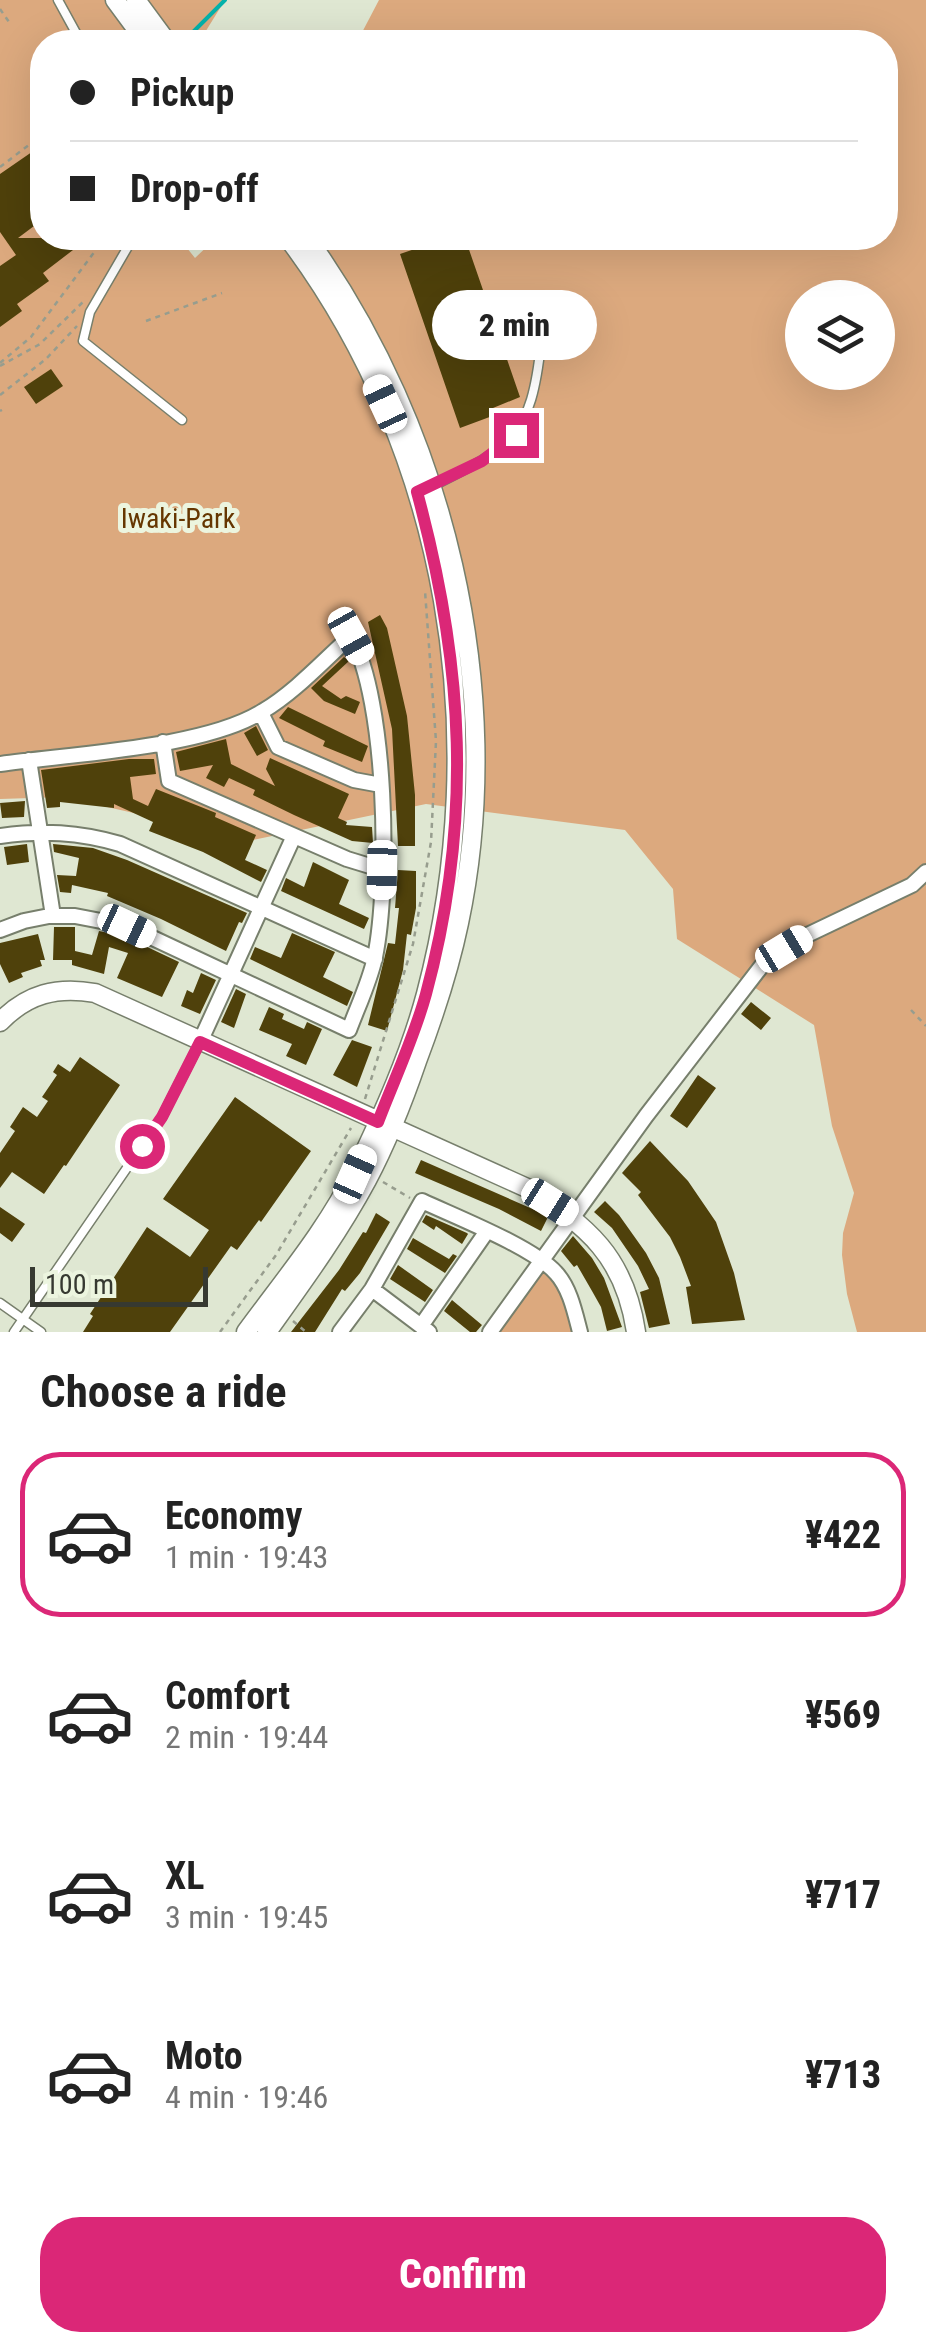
<!DOCTYPE html>
<html lang="en">
<head>
<meta charset="utf-8">
<style>
	:root { --surface:#fff; --page:#f6f6f6; --text:#222; --muted:#767676; --line:#e0e0e0; --accent:#db2777 }
	body { margin:0; font-family:"Roboto Condensed",sans-serif; background:var(--page); color:var(--text); height:100vh; display:flex; flex-direction:column; font-size:38px; white-space:nowrap }
	* { box-sizing:border-box; margin:0 }
	p { font-size:32px; color:var(--muted) }
	.icon { flex:none; width:55px; height:55px; fill:none; stroke:currentColor; stroke-width:2; stroke-linecap:round; stroke-linejoin:round }
	.map { position:relative; height:1332px; overflow:hidden }
	.details { display:flex; flex-direction:column; background:var(--surface); flex:1 }
	.details>* { flex:none }
	.guide { position:absolute; left:30px; top:30px; width:868px; height:220px; border-radius:40px; box-shadow:0 10px 40px #0002; display:grid; align-content:center; height:220px; padding:0 40px; background:var(--surface) }
	.fabs { position:absolute; left:785px; top:280px; display:grid; gap:20px }
	.fabs a { display:grid; place-items:center; width:110px; height:110px; border-radius:50%; background:var(--surface); box-shadow:0 10px 40px #0002; font-size:50px }
	.scale { position:absolute; left:30px; bottom:25px; width:178px; box-sizing:border-box; padding-left:10px; border:5px solid #363931; border-top:0; font-size:28px; line-height:35px; white-space:nowrap; color:#363931; -webkit-text-stroke:8px #ecf5df; paint-order:stroke }
	.end { position:absolute; width:45px; height:45px; margin:-22px; border:12px solid #db2777; background:#fff; box-shadow:0 0 0 5px #fff }
	.from { border-radius:50% }
	.bubble { position:absolute; height:70px; border-radius:35px; background:var(--surface); box-shadow:0 10px 40px #0002; font-size:32px; font-weight:800; line-height:70px; text-align:center }
	.car { position:absolute; width:30px; height:60px; margin:-30px -15px; border-radius:12px; box-shadow:0 0 8px 2px #0007; background:linear-gradient(#fff 24%,#345 0 40%,#fff 0 76%,#345 0 86%,#fff 0) }
	.guide b { display:flex; align-items:center; gap:35px; height:95px; font-size:38px }
	.guide b+b { border-top:2px solid var(--line) }
	.guide i { width:25px; height:25px; background:var(--text) }
	ul { padding:0; list-style:none }
	li { display:flex; align-items:center; gap:30px; height:165px; margin:0 20px 15px; padding:0 20px; border:5px solid transparent; border-radius:40px }
	li div { flex:1 }
	li b { display:block; font-size:38px }
	li em { font-style:normal; font-weight:800 }
	li.on { border-color:var(--accent) }
	li>.icon { width:90px; height:90px; stroke-width:1.5 }
	h2 { padding:0 40px; font-size:45px; line-height:120px }
	.action { display:flex; gap:20px; margin-top:auto; padding:20px 40px }
	.action a { flex:1; height:115px; border-radius:40px; background:var(--accent); color:#fff; font-size:40px; font-weight:800; line-height:115px; text-align:center }
	.map>svg:first-child { display:block }
	.green { fill:#dca97e; fill-rule:evenodd }
	.lines { fill:none; stroke-linecap:round; stroke-linejoin:round }
	.stream { stroke:#04b2ab; stroke-width:4 }
	.building { fill:#4f410b }
	.service-casing { stroke:#777f6c; stroke-width:11 }
	.minor-casing { stroke:#777f6c; stroke-width:18 }
	.tertiary-casing { stroke:#777f6c; stroke-width:21 }
	.path { stroke:#979d8e; stroke-width:2.5; stroke-dasharray:5 5; stroke-linecap:butt }
	.service { stroke:#fff; stroke-width:8 }
	.minor { stroke:#fff; stroke-width:14 }
	.tertiary { stroke:#fff; stroke-width:18 }
	.route { stroke:#db2777; stroke-width:12 }
	.labels { text-anchor:middle; dominant-baseline:central; stroke-width:10; stroke-linejoin:round; paint-order:stroke }
	.park-label { font-size:28px; fill:#653600; stroke:#ecf5df }
</style>
</head>
<body>
<div class="map">
<svg width="926" height="1332" viewBox="0 0 926 1332">
	<rect width="100%" height="100%" fill="#dfe7d2"/>
	<path class="green" d="M0 0H225L204 34 194 42H42V238H189L183 243 195 258 216 238H885V42H357L379 0H926V1332H857L847 1294 842 1255 843 1233 854 1193 832 1126 814 1025 677 939 673 889 625 830 426 804 253 840 63 797 0 799ZM802 298H878V372H802Z
		M538 1274H547L567 1304 576 1332H497Z"/>
	<g class="lines">
		<path class="stream" d="M183 42 225 0"/>
	</g>
	<path class="building" d="M42 145V220L18 238H64L73 250 43 273 49 281 17 304 22 311 0 327V266L16 255 0 232V174Z
		M447 238H465L520 397 493 408 495 415 460 428 400 254Z
		M51 369 63 386 36 404 24 387Z
		M380 615 387 628 407 716 415 795V846H398L392 729 368 622Z
		M344 657 349 661 322 686 341 699 346 696 360 702 355 714 324 701 311 688Z
		M288 707 368 746 362 762 323 746 325 741 279 718Z
		M256 726 268 750 257 756 244 733Z
		M226 739 231 764 275 786 266 769 270 758 349 794 338 818 347 822 346 825 372 827 373 843 352 841 294 815 253 795 255 790 229 778 224 787 206 778 213 765 180 771 176 752Z
		M129 759H154L156 774 130 777 133 799 148 806 156 789 216 813 215 817 256 835 245 860 267 870 261 882 203 852 149 831 153 822 114 804V808L60 802V807L47 808 41 770Z
		M25 801 24 817 2 818 0 803Z
		M27 844 29 862 7 865 4 847Z
		M53 844 93 848 127 860 247 913 242 923 239 922 226 951 161 919 107 896 108 893 72 885 71 893 60 892 57 875 76 876 79 858 54 852Z
		M313 862 349 880 339 904 369 918 364 929 281 891 286 878 304 887Z
		M398 870 416 871V908L411 935 407 934 403 970 387 1031 368 1025 388 943 395 944 399 908H395Z
		M54 927H75V951L92 955 99 931 124 936 179 962 162 997 117 978 128 953 109 947 104 974 72 965V960H53Z
		M292 933 335 952 323 977 353 992 347 1006 250 959 255 947 281 958Z
		M38 934 45 960H40L42 966 21 973 23 977 9 983 0 964V943Z
		M201 973 216 980 200 1014 181 1006 187 990 193 993Z
		M236 989 246 994 234 1028 221 1022Z
		M751 1002 771 1018 761 1030 741 1014Z
		M269 1007 284 1014 282 1019 304 1029 307 1022 322 1029 306 1065 286 1056 292 1044 259 1030Z
		M352 1040 372 1047 357 1087 333 1075Z
		M80 1057 120 1085 66 1166 64 1165 44 1194 12 1172 0 1188V1153L15 1131 10 1127 23 1107 37 1117 48 1101 42 1097 57 1075 53 1072 58 1064 70 1072Z
		M698 1075 716 1088 687 1128 670 1116Z
		M235 1097 311 1151 261 1222 259 1220 237 1250 231 1246 170 1332H83L93 1316 90 1314 147 1227 190 1257 209 1230 163 1199Z
		M650 1141 688 1181 716 1222 734 1273 745 1320 692 1324 686 1287 691 1286 680 1257 670 1237 638 1195 641 1192 622 1173Z
		M421 1160 544 1214 548 1217 541 1231 499 1209 415 1173Z
		M605 1201 619 1215 646 1253 659 1278 670 1324 649 1328 640 1292 649 1289 638 1266 612 1228 594 1212Z
		M0 1207 25 1224 12 1242 0 1233Z
		M376 1213 390 1222 360 1273 345 1291 342 1289 315 1332H291L339 1270 363 1232 366 1233Z
		M426 1215 467 1233 468 1234 462 1244 436 1226 434 1230 422 1222Z
		M573 1236 592 1258 604 1278 622 1327 607 1331 601 1307 592 1291 577 1265 574 1267 561 1251Z
		M413 1238 449 1259 453 1254 457 1256 445 1273 407 1249Z
		M398 1265 433 1290 425 1302 390 1279Z
		M452 1300 482 1325 476 1332H470L444 1311Z"/>
	<g class="lines">
		<defs>
			<path id="service" d="M58 0 81 42
				M133 238 90 312 83 341 182 420
				M262 242 268 238
				M433 486C513 446 531 436 541 344
				M0 1303 41 1332
				M14 1332 162 1117 200 1042"/>
			<path id="minor" d="M261 713 278 747 354 780 381 785
				M163 742 169 781 347 859 383 870
				M29 760 53 916
				M0 764C71 754 205 748 263 711 295 692 323 661 351 636 387 701 390 883 375 957 370 981 358 1006 349 1030L127 926 75 916H49L24 921 0 930
				M0 836C42 830 79 832 120 844L375 959
				M200 1042 294 836
				M372 1289 429 1332
				M421 1326 487 1231
				M340 1332 372 1289 422 1201C456 1217 533 1247 556 1273 570 1288 575 1313 580 1332
				M490 1332 646 1116 767 959 801 938 912 885 926 872"/>
			<path id="tertiary" d="M115 0 146 42
				M136 0 167 42
				M0 1022C27 994 57 986 95 993L527 1188C588 1226 625 1257 636 1332
				M246 1332C284 1280 328 1228 356 1170 383 1114 410 1054 426 994 494 737 449 452 288 238
				M267 1332C302 1283 338 1234 367 1180 387 1142 403 1102 417 1061 434 1016 449 971 459 923 508 691 445 429 307 238"/>
		</defs>
		<use href="#service" class="service-casing"/>
		<use href="#minor" class="minor-casing"/>
		<use href="#tertiary" class="tertiary-casing"/>
		<path class="path" d="M0 9 9 22
			M0 167 42 135
			M146 321 222 293
			M0 363 31 337 95 251 100 238
			M0 366 40 344 85 300
			M0 395 46 359 77 326
			M0 411 2 410
			M911 1010 926 1026
			M365 1099 413 944 431 842 436 741 425 591
			M383 1182 410 1198
			M293 1321 306 1332
			M220 1332 276 1255 351 1128"/>
		<use href="#service" class="service"/>
		<use href="#minor" class="minor"/>
		<use href="#tertiary" class="tertiary"/>
	</g>
	<g class="lines">
		<path class="route" d="M142 1146 162 1117 200 1042 378 1122C394 1080 414 1038 426 994 473 819 464 665 417 492L482 461 516 435"/>
	</g>
	<g class="labels">
		<g class="park-label">
			<text x="178" y="518">Iwaki-Park</text>
		</g>
	</g>
</svg>
<div class="fabs">
<a><svg class="icon" aria-label="layers" viewBox="0 0 24 24"><path d="M12 4l9 5-9 5-9-5zM3 14l9 5 9-5"/></svg></a>
</div>
<div class="scale">100 m</div>
<i class="end from" style="left:142px;top:1146px"></i>
<i class="end" style="left:516px;top:435px"></i>
<div class="bubble" style="left:432px;top:290px;width:165px">2 min</div>
<i class="car" style="left:385px;top:404px;rotate:335deg"></i>
<i class="car" style="left:351px;top:636px;rotate:151deg"></i>
<i class="car" style="left:382px;top:870px;rotate:181deg"></i>
<i class="car" style="left:127px;top:926px;rotate:115deg"></i>
<i class="car" style="left:784px;top:949px;rotate:59deg"></i>
<i class="car" style="left:355px;top:1174px;rotate:24deg"></i>
<i class="car" style="left:550px;top:1202px;rotate:122deg"></i>
<div class="guide">
<b><i class="from"></i>Pickup</b>
<b><i></i>Drop-off</b>
</div>
</div>
<section class="details">
<h2>Choose a ride</h2>
<ul>
<li class="on"><svg class="icon" aria-label="car" viewBox="0 0 24 24"><path d="M5 17H2v-5l4-1 3-4h7l3 4 3 1v5h-3M9 17h6M6 11h13"/><circle cx="7" cy="17" r="2"/><circle cx="17" cy="17" r="2"/></svg><div><b>Economy</b><p>1 min · 19:43</p></div><em>¥422</em></li>
<li><svg class="icon" aria-label="car" viewBox="0 0 24 24"><path d="M5 17H2v-5l4-1 3-4h7l3 4 3 1v5h-3M9 17h6M6 11h13"/><circle cx="7" cy="17" r="2"/><circle cx="17" cy="17" r="2"/></svg><div><b>Comfort</b><p>2 min · 19:44</p></div><em>¥569</em></li>
<li><svg class="icon" aria-label="car" viewBox="0 0 24 24"><path d="M5 17H2v-5l4-1 3-4h7l3 4 3 1v5h-3M9 17h6M6 11h13"/><circle cx="7" cy="17" r="2"/><circle cx="17" cy="17" r="2"/></svg><div><b>XL</b><p>3 min · 19:45</p></div><em>¥717</em></li>
<li><svg class="icon" aria-label="car" viewBox="0 0 24 24"><path d="M5 17H2v-5l4-1 3-4h7l3 4 3 1v5h-3M9 17h6M6 11h13"/><circle cx="7" cy="17" r="2"/><circle cx="17" cy="17" r="2"/></svg><div><b>Moto</b><p>4 min · 19:46</p></div><em>¥713</em></li>
</ul>
<div class="action"><a>Confirm</a></div>
</section>
</body>
</html>
